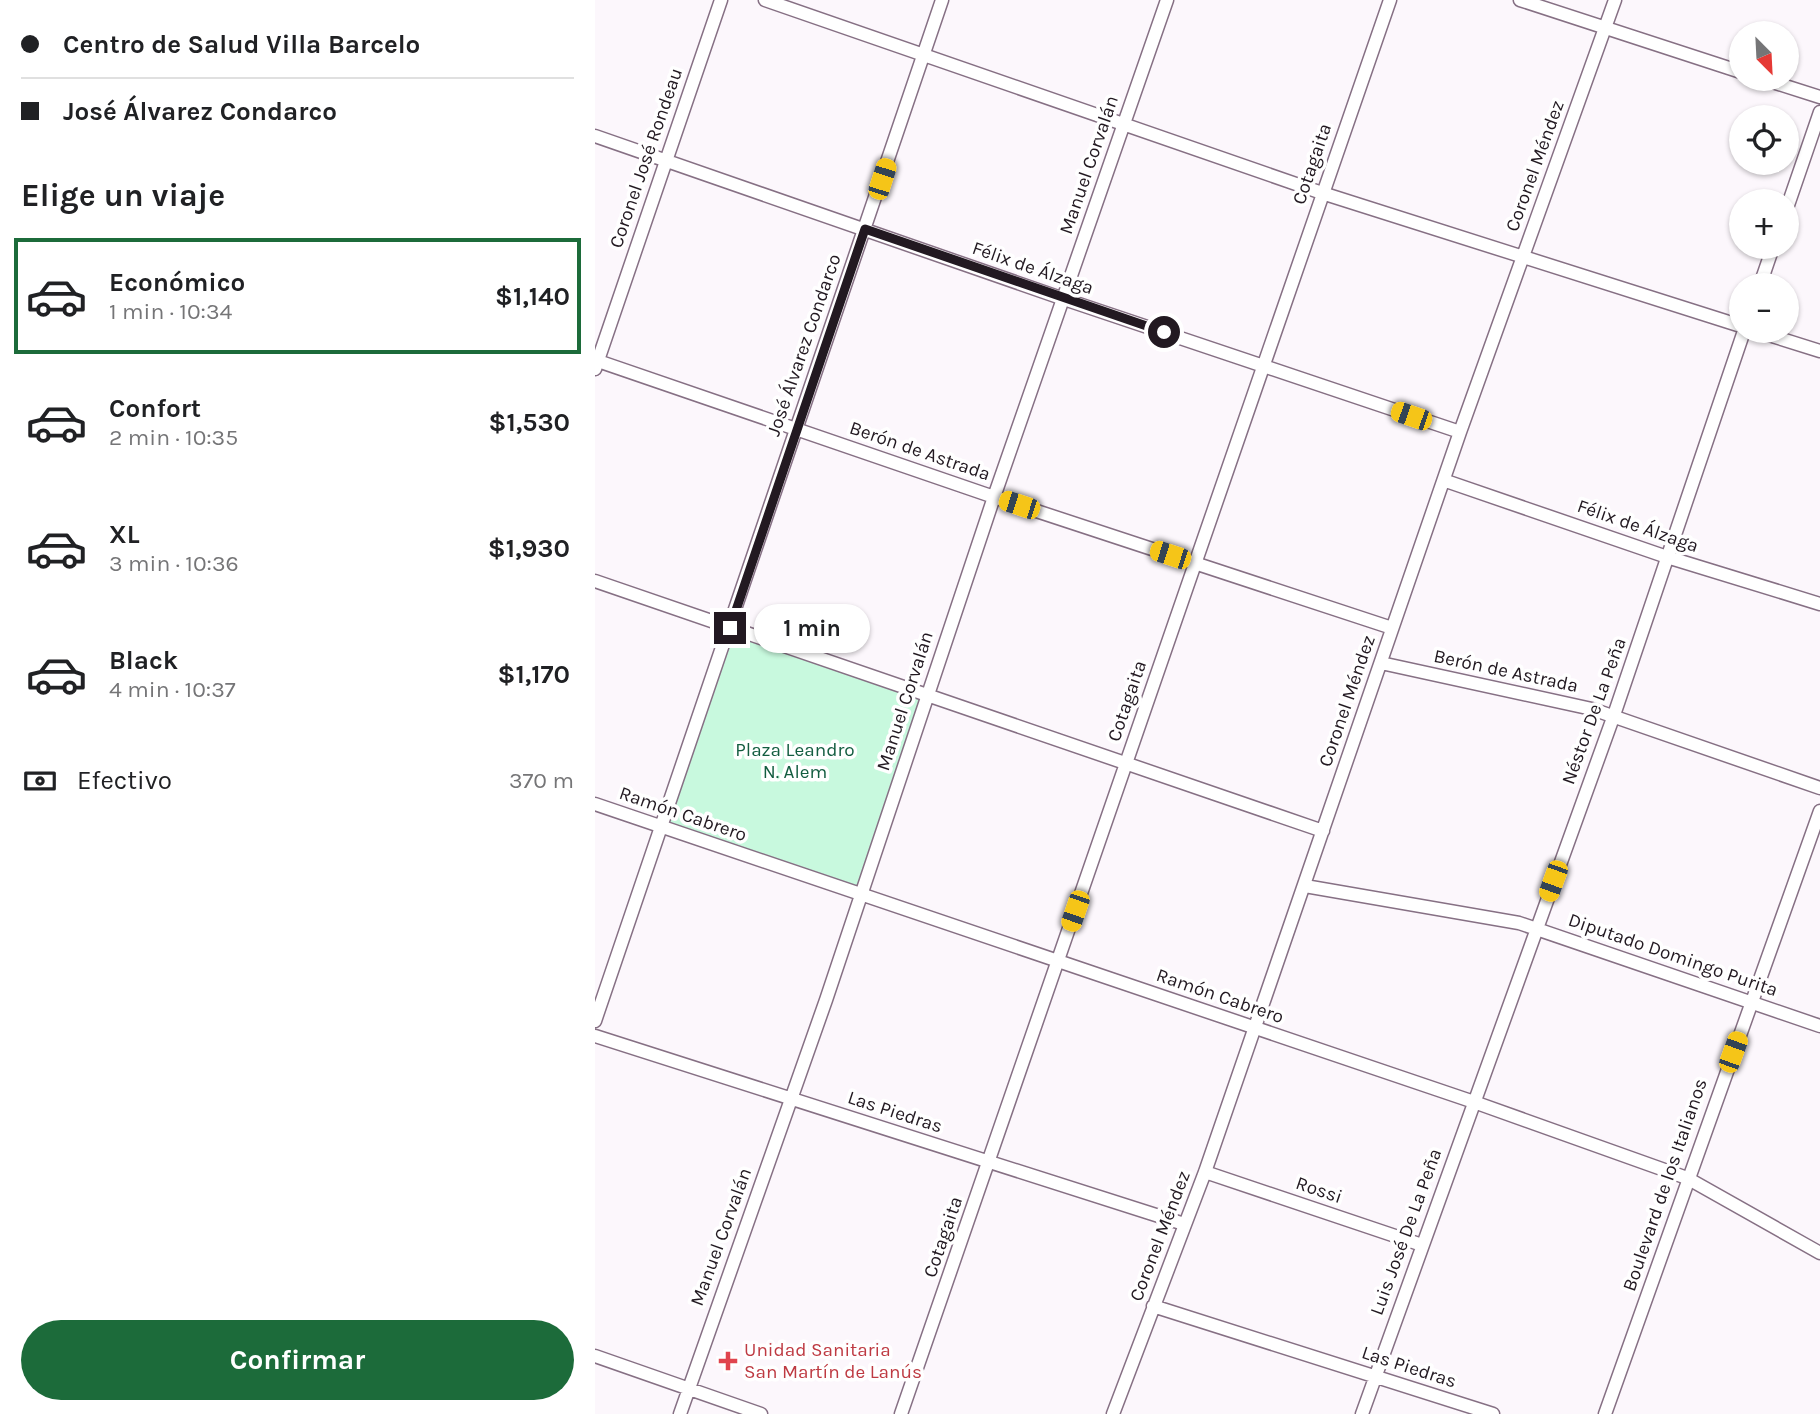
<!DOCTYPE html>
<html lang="es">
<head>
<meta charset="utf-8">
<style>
	:root { --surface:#fff; --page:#f2f2f2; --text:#202124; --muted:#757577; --line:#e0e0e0; --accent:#1c6b3a }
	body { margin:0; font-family:Karla,sans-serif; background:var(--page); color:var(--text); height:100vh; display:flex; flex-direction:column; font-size:26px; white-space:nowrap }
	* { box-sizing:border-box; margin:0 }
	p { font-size:23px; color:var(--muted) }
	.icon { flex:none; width:38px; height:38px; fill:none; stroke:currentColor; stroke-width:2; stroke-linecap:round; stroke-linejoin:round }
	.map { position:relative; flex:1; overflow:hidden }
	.side { display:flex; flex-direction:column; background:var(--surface); width:595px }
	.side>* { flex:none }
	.banner { display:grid; align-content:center; height:154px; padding:0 21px; background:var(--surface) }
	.needle { width:46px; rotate:156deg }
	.buttons { position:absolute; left:1134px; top:21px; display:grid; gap:14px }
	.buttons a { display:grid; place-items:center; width:70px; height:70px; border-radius:50%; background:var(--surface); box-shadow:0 2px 5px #0004; font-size:35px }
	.end { position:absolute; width:32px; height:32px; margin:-16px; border:9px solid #221921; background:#fff; box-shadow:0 0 0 4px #fff }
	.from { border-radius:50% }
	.bubble { position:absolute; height:49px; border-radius:24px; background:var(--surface); box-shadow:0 2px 5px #0004; font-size:23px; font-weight:700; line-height:49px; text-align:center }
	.car { position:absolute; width:21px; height:42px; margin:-21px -10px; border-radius:9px; box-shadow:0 0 5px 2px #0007; background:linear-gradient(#f5c518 24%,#345 0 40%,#f5c518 0 76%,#345 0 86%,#f5c518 0) }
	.banner b { display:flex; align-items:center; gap:24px; height:66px; font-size:26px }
	.banner b+b { border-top:2px solid var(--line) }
	.banner i { width:18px; height:18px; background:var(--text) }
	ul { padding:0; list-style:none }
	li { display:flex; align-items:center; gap:21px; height:116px; margin:0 14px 10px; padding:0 7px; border:4px solid transparent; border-radius:0px }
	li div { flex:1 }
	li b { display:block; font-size:26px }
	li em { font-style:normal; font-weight:700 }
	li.selected { border-color:var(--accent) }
	li>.icon { width:63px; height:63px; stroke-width:1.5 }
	h2 { padding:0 21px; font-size:32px; line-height:84px }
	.pay { display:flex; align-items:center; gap:18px; height:77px; padding:0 21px; font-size:26px }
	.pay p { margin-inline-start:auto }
	.primary-button { display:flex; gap:14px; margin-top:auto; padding:14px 21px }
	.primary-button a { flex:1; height:80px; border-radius:42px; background:var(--accent); color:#fff; font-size:28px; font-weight:700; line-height:80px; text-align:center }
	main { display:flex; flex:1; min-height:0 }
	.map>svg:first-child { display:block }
	.green { fill:#c8f9de }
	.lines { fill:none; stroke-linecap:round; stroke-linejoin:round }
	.street-casing { stroke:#867084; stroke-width:15 }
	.street { stroke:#fff; stroke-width:12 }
	.route { stroke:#221921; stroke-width:9 }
	.health-dot { fill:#e0444e; stroke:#fff; stroke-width:2.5 }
	.labels { text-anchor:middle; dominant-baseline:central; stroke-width:7; stroke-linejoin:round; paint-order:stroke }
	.street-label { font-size:19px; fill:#221921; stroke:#fff }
	.park-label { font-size:19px; fill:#135d40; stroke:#fff }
	.health-label { font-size:19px; fill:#be3a42; stroke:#fff; text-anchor:start }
</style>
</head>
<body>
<main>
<section class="side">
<div class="banner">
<b><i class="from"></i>Centro de Salud Villa Barcelo</b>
<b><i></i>José Álvarez Condarco</b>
</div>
<h2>Elige un viaje</h2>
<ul>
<li class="selected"><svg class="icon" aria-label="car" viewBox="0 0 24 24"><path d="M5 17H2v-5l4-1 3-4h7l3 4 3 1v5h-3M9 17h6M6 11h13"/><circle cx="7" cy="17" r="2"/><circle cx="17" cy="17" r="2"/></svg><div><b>Económico</b><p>1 min · 10:34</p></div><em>$1,140</em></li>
<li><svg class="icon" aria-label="car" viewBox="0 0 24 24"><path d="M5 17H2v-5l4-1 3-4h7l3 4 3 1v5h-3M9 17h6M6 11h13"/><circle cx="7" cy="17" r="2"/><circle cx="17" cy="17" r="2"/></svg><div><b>Confort</b><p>2 min · 10:35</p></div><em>$1,530</em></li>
<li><svg class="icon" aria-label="car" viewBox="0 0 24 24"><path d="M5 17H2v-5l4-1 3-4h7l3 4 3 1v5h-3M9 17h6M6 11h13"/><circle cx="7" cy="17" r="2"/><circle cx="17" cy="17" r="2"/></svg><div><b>XL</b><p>3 min · 10:36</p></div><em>$1,930</em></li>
<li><svg class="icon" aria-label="car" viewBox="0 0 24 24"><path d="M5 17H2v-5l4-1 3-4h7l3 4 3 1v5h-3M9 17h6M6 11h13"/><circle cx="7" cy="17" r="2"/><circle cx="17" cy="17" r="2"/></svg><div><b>Black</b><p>4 min · 10:37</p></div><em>$1,170</em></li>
</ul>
<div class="pay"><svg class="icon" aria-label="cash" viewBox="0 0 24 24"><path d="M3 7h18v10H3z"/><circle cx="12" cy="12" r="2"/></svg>Efectivo<p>370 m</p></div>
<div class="primary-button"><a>Confirmar</a></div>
</section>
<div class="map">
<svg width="1225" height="1414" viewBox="0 0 1225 1414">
	<rect width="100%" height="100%" fill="#fcf7fc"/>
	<path class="green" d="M135 628 332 695 265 895 65 826Z"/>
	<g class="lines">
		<defs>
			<path id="street" d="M170 0 727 193 1146 326
				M925 0 1146 72
				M1168 79 1225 97
				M0 136 469 299 865 432
				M1192 208 1225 112
				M1165 285 1178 247
				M1161 331 1225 351
				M0 360 399 497 797 628
				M0 369 126 0
				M851 481 1072 557 1225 604
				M0 581 728 831
				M786 663 997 709 1225 788
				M0 804 879 1102 1092 1178 1225 1253
				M710 886 924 923 1225 1026
				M0 1021 347 0
				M0 1036 589 1224
				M610 1172 827 1245
				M558 1306 898 1414
				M0 1356 166 1414
				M85 1414 231 1000 399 497 572 0
				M306 1414 795 0
				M518 1414 610 1172 865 432 1020 0
				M767 1414 1019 715 1149 331
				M1010 1414 1225 811"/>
		</defs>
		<use href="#street" class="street-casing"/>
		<use href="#street" class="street"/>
	</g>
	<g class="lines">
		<path class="route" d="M135 628 270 229 569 332"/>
	</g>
	<path class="health-dot" d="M129.5 1350.5h7v7h7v7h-7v7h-7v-7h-7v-7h7z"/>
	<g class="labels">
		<g class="street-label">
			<text transform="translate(51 158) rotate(-71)">Coronel José Rondeau</text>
			<text transform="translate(717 164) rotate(-71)">Cotagaita</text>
			<text transform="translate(494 165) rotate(-71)">Manuel Corvalán</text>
			<text transform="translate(940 166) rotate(-70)">Coronel Méndez</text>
			<text transform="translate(438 268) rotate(19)">Félix de Álzaga</text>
			<text transform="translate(209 345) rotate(-71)">José Álvarez Condarco</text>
			<text transform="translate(325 451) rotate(19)">Berón de Astrada</text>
			<text transform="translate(1043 526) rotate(19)">Félix de Álzaga</text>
			<text transform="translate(911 671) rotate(12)">Berón de Astrada</text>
			<text transform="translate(310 701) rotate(-72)">Manuel Corvalán</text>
			<text transform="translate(532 701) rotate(-71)">Cotagaita</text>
			<text transform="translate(752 701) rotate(-71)">Coronel Méndez</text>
			<text transform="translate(999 711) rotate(-70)">Néstor De La Peña</text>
			<text transform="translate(88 814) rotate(19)">Ramón Cabrero</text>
			<text transform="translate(1078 955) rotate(19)">Diputado Domingo Purita</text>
			<text transform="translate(625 996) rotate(19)">Ramón Cabrero</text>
			<text transform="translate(300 1112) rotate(18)">Las Piedras</text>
			<text transform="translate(1070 1185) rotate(-71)">Boulevard de los Italianos</text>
			<text transform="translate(724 1190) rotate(19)">Rossi</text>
			<text transform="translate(811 1232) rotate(-70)">Luis José De La Peña</text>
			<text transform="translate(565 1236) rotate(-69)">Coronel Méndez</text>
			<text transform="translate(126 1237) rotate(-70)">Manuel Corvalán</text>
			<text transform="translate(348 1237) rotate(-71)">Cotagaita</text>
			<text transform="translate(814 1367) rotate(18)">Las Piedras</text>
		</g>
		<g class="park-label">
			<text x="200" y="750">Plaza Leandro<tspan x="200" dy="22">N. Alem</tspan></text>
		</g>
		<g class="health-label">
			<text x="149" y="1350">Unidad Sanitaria<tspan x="149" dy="22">San Martín de Lanús</tspan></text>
		</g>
	</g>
</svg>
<div class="buttons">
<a><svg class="needle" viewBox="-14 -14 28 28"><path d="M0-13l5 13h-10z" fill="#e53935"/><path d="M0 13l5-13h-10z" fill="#757577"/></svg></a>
<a><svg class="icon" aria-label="locate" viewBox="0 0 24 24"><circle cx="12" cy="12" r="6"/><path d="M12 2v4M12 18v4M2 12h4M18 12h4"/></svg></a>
<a>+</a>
<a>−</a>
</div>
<i class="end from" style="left:569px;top:332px"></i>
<i class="end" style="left:135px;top:628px"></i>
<div class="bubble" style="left:159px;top:604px;width:116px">1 min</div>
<i class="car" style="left:287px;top:179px;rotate:18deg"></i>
<i class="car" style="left:816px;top:416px;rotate:289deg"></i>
<i class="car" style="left:424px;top:505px;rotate:288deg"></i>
<i class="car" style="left:575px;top:555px;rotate:288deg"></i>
<i class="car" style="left:958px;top:881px;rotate:200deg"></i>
<i class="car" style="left:480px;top:911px;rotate:199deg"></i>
<i class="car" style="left:1138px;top:1052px;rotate:20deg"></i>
</div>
</main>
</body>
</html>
